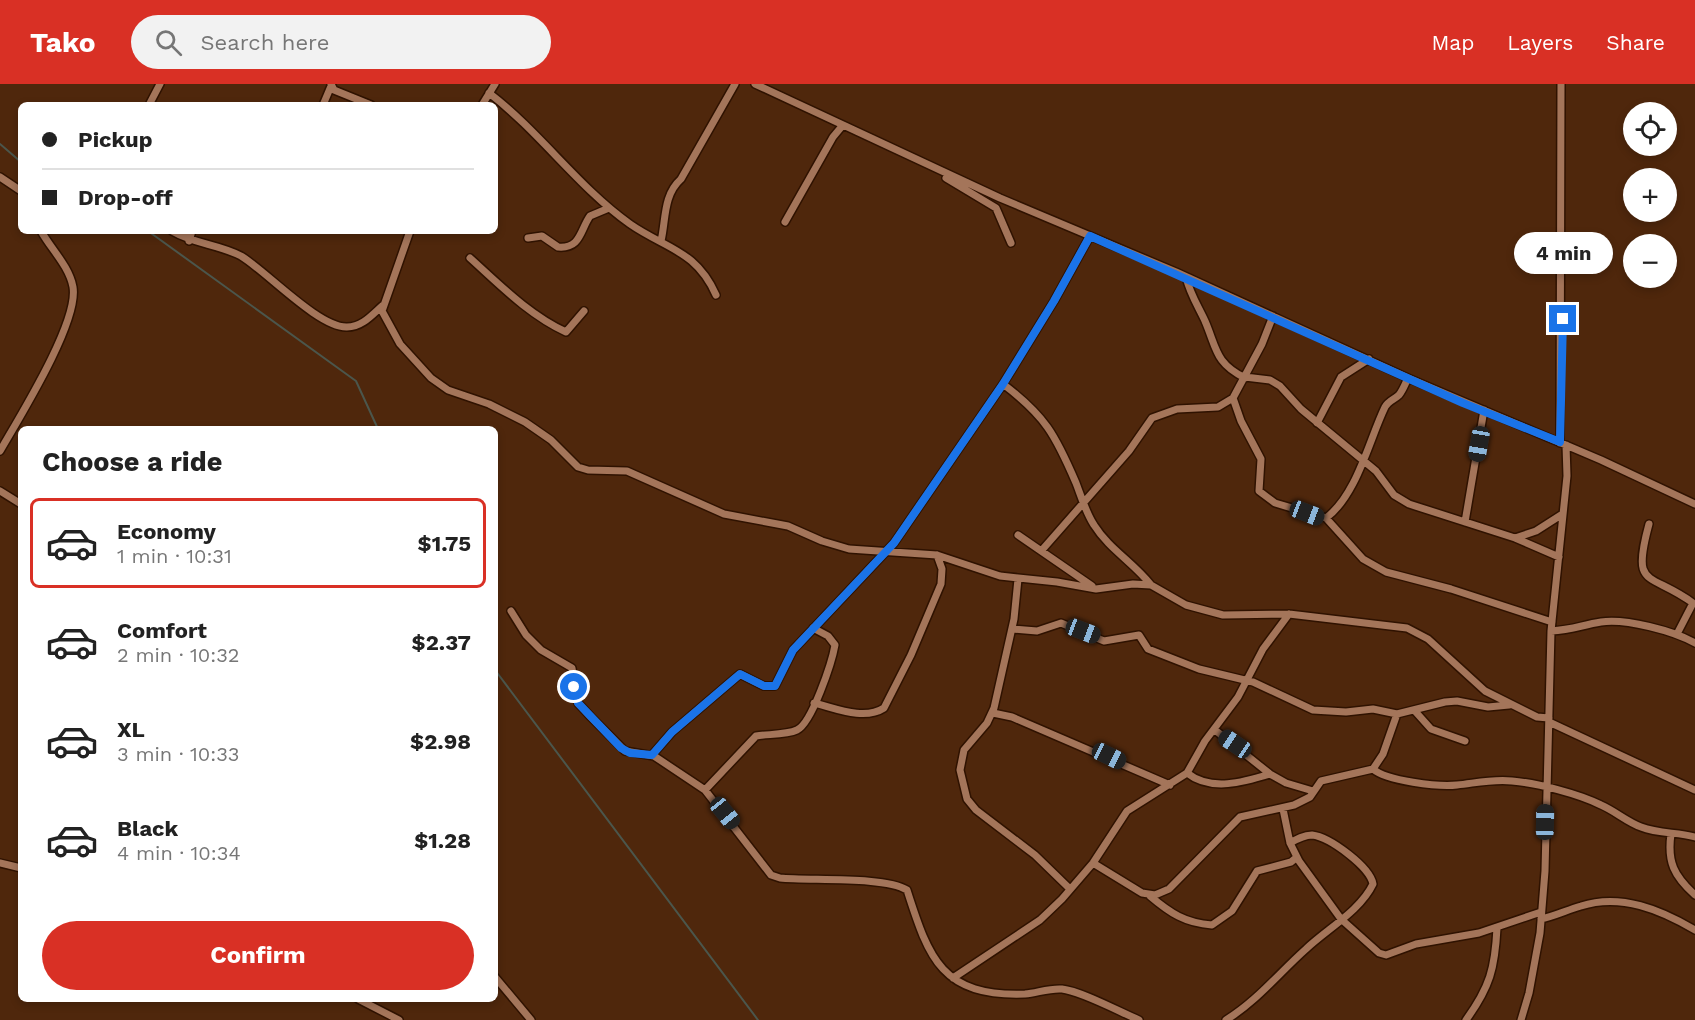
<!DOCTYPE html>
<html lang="en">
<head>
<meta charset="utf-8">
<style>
	:root { --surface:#fff; --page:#f2f2f2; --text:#222; --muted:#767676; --line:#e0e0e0; --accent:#d93025 }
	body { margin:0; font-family:"Work Sans",sans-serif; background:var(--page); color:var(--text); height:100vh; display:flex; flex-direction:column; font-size:22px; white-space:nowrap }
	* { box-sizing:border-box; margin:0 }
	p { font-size:20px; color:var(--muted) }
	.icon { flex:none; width:33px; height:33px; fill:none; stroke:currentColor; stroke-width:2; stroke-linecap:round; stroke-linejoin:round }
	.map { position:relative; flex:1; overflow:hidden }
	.panel { position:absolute; left:18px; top:342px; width:480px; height:576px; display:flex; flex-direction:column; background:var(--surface); border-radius:9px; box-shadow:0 3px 9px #0003 }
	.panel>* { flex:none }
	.top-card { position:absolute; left:18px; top:18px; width:480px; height:132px; border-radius:9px; box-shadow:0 3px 9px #0003; display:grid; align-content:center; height:132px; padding:0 24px; background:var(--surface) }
	.fabs { position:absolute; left:1623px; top:18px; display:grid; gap:12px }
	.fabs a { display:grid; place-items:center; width:54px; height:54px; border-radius:50%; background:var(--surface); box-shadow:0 3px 9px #0003; font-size:30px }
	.end { position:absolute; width:27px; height:27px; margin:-14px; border:8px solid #1a73e8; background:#fff; box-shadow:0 0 0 3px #fff }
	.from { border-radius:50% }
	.bubble { position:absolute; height:42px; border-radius:21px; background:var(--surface); box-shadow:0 3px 9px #0003; font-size:20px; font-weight:700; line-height:42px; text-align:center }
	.car { position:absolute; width:18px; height:36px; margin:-18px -9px; border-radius:8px; box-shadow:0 0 4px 2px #0007; background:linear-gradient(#222 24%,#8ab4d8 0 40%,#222 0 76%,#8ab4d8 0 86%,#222 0) }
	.top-card b { display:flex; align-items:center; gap:21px; height:57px; font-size:22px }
	.top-card b+b { border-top:2px solid var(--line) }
	.top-card i { width:15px; height:15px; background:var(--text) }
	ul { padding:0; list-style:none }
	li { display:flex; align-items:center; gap:18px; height:90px; margin:0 12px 9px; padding:0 12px; border:3px solid transparent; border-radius:9px }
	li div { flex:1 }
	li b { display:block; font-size:22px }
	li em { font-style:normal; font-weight:700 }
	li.current { border-color:var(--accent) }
	li>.icon { width:54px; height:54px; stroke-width:1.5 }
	h2 { padding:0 24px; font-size:27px; line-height:72px }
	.primary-button { display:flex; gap:12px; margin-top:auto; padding:12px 24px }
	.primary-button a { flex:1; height:69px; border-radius:36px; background:var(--accent); color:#fff; font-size:24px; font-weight:700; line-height:69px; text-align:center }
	header { display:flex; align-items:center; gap:36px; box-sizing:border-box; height:84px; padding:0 30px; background:var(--accent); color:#fff }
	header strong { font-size:28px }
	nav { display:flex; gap:33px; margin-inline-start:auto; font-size:21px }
	.search { width:420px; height:54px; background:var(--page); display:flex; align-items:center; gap:15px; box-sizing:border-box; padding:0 21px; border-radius:33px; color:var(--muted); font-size:22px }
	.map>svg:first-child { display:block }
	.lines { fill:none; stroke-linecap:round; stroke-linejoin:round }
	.stream { stroke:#4b564c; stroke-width:2 }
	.minor-casing { stroke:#2f1200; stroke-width:10 }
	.minor { stroke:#a4755a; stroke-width:7 }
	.route { stroke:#1a73e8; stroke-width:8 }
</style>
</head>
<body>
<header>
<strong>Tako</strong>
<div class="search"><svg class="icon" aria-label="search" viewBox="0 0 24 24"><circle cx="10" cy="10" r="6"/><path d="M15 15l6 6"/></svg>Search here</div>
<nav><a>Map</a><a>Layers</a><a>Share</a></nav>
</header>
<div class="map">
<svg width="1695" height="936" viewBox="0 0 1695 936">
	<rect width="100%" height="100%" fill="#4f270c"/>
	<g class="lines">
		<path class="stream" d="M0 60 21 78
			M148 147 356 297 378 345
			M495 586 758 936"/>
		<defs>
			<path id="minor" d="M331 0 334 6 371 21
				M755 0 1000 114 1176 188 1408 294 1601 376 1695 420
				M489 9C540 48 578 103 630 140 666 165 696 166 716 211
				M149 21 160 0
				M323 21 331 2
				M482 21 495 0
				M0 93 21 107
				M946 94 996 124 1011 159
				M785 138 833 53 843 41
				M172 147C194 160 218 160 241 172 266 187 319 244 347 243 362 243 372 231 382 222
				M410 147 382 227 400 260 431 294 448 306 489 320 525 338 551 356 578 383 588 386 627 387 724 430 788 442 822 457 849 465 937 471 1000 492 1057 498 1096 505 1133 500 1151 501 1186 521 1223 531 1289 530 1407 544 1428 555 1485 607 1537 633 1549 634
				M528 154 542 152 558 163C581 165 580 146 590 132L609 124
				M189 157 192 147
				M661 157C666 136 663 111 681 95L735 0
				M470 174C500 201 529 231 566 248L584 227
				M1186 193C1190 210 1198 222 1205 237 1217 265 1215 279 1245 294
				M1245 293 1270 296 1280 302 1301 325 1376 387 1394 411 1409 420 1515 454 1559 473
				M1003 300C1045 332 1055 350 1076 399 1081 412 1086 429 1094 441 1109 465 1134 479 1151 501
				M1233 314 1241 337 1261 375 1259 407 1275 419 1326 434C1357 411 1369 356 1385 323 1388 317 1395 315 1399 311 1403 306 1405 300 1408 294
				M1317 339 1341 293 1369 275
				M1560 359 1561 0
				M0 367C19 334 79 238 73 203 69 182 51 165 41 147
				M0 407 21 420
				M1326 434 1363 475 1386 488 1451 505 1552 538
				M1465 438 1484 326
				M1649 440C1631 506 1649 487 1693 519L1677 550
				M1018 451 1092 502
				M1515 454 1536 447 1561 431
				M1042 466 1129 367 1152 334 1177 325 1218 323 1233 314 1262 260 1273 232
				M1018 495 1014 535 994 624 987 639 964 666 960 686 967 715 976 726 1035 771 1070 805
				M511 527 526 551 541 566 572 584 578 619 591 633 625 667 654 672 705 706 771 791 780 794C810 797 885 792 907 806 929 875 942 913 1025 910 1037 909 1049 904 1062 905 1081 907 1120 928 1139 936
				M1012 545 1037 547 1061 539 1104 557 1139 551 1148 565 1199 585 1253 598 1313 626 1346 628 1373 625 1397 630 1445 618 1457 617 1488 623 1509 621
				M1551 547C1572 546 1582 541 1601 538 1625 534 1674 547 1695 559
				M814 619C835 624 864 637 884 624L911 571 941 500 942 485 937 471
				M1414 626 1431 645 1465 657
				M993 629 1012 633 1170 701
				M1549 638 1695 706
				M1215 646 1270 690 1286 699 1313 707
				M652 671 672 648 740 590 764 602H775L793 566 894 459 1003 300 1054 217 1090 152
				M1373 685C1386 697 1439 703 1457 701 1476 699 1492 695 1512 697 1537 699 1579 710 1601 721 1615 727 1627 738 1641 743 1659 750 1677 748 1695 753
				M1187 689C1211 708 1244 698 1270 690
				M705 706 756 652C768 650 786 651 797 646 812 639 832 578 835 561L828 552 813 544
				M1283 725 1290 759 1299 777 1341 835 1379 869 1386 871 1416 860 1479 849 1541 828
				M1671 750C1667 778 1674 792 1695 811
				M0 779 21 784
				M1093 779 1142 809 1155 811 1169 805 1240 733 1294 721 1310 713 1321 697 1373 685 1383 670 1397 630
				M1150 812C1170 829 1185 839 1212 841L1232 827 1257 787 1291 778 1297 773
				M1541 835C1555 832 1567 826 1581 822 1621 809 1661 826 1695 846
				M495 893 531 936
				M953 894 1040 836 1062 815 1093 779 1127 727 1187 689 1205 657 1238 613 1263 565 1289 530
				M358 915 399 936
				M1226 936C1257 917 1279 889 1306 865 1327 845 1360 827 1373 800 1370 783 1330 753 1312 751 1304 751 1297 755 1290 759
				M1466 936C1490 903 1495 884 1497 844
				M1521 936 1529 909 1540 849 1545 787 1551 547 1567 392 1566 361"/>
		</defs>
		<use href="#minor" class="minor-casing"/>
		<use href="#minor" class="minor"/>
	</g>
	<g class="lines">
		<path class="route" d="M574 603 578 619 621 664 630 669 652 671 672 648 740 590 764 602H775L793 566 894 459 1003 300 1054 217 1090 152 1463 319 1560 358 1563 235"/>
	</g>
</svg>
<div class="fabs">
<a><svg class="icon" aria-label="locate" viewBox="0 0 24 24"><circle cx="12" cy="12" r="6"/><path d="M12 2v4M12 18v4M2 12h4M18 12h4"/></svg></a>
<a>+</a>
<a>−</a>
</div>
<i class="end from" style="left:574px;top:603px"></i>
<i class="end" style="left:1563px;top:235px"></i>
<div class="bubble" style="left:1514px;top:148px;width:99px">4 min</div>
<i class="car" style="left:1479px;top:360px;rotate:190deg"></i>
<i class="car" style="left:1307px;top:429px;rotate:111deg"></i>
<i class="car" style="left:1083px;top:547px;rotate:111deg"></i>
<i class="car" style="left:1235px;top:660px;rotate:304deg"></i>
<i class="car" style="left:1109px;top:672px;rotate:116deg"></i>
<i class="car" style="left:725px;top:729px;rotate:141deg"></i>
<i class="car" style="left:1545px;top:738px;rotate:1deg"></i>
<div class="top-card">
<b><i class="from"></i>Pickup</b>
<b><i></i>Drop-off</b>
</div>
<section class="panel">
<h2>Choose a ride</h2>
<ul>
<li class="current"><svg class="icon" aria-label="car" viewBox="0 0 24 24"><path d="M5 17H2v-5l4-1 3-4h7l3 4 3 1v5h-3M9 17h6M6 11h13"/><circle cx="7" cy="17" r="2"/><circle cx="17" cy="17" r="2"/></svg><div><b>Economy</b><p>1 min · 10:31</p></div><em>$1.75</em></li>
<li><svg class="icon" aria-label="car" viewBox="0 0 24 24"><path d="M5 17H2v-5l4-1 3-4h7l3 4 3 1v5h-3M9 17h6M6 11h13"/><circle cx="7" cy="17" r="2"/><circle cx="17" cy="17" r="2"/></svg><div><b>Comfort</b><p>2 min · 10:32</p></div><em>$2.37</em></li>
<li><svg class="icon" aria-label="car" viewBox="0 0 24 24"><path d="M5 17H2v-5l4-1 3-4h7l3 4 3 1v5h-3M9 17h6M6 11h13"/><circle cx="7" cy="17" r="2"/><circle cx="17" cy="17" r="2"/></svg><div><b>XL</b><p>3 min · 10:33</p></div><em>$2.98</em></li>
<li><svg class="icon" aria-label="car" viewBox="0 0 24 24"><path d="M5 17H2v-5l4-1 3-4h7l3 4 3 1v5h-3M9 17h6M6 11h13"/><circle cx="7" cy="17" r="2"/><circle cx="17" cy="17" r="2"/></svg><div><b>Black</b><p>4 min · 10:34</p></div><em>$1.28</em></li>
</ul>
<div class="primary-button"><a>Confirm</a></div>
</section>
</div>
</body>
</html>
